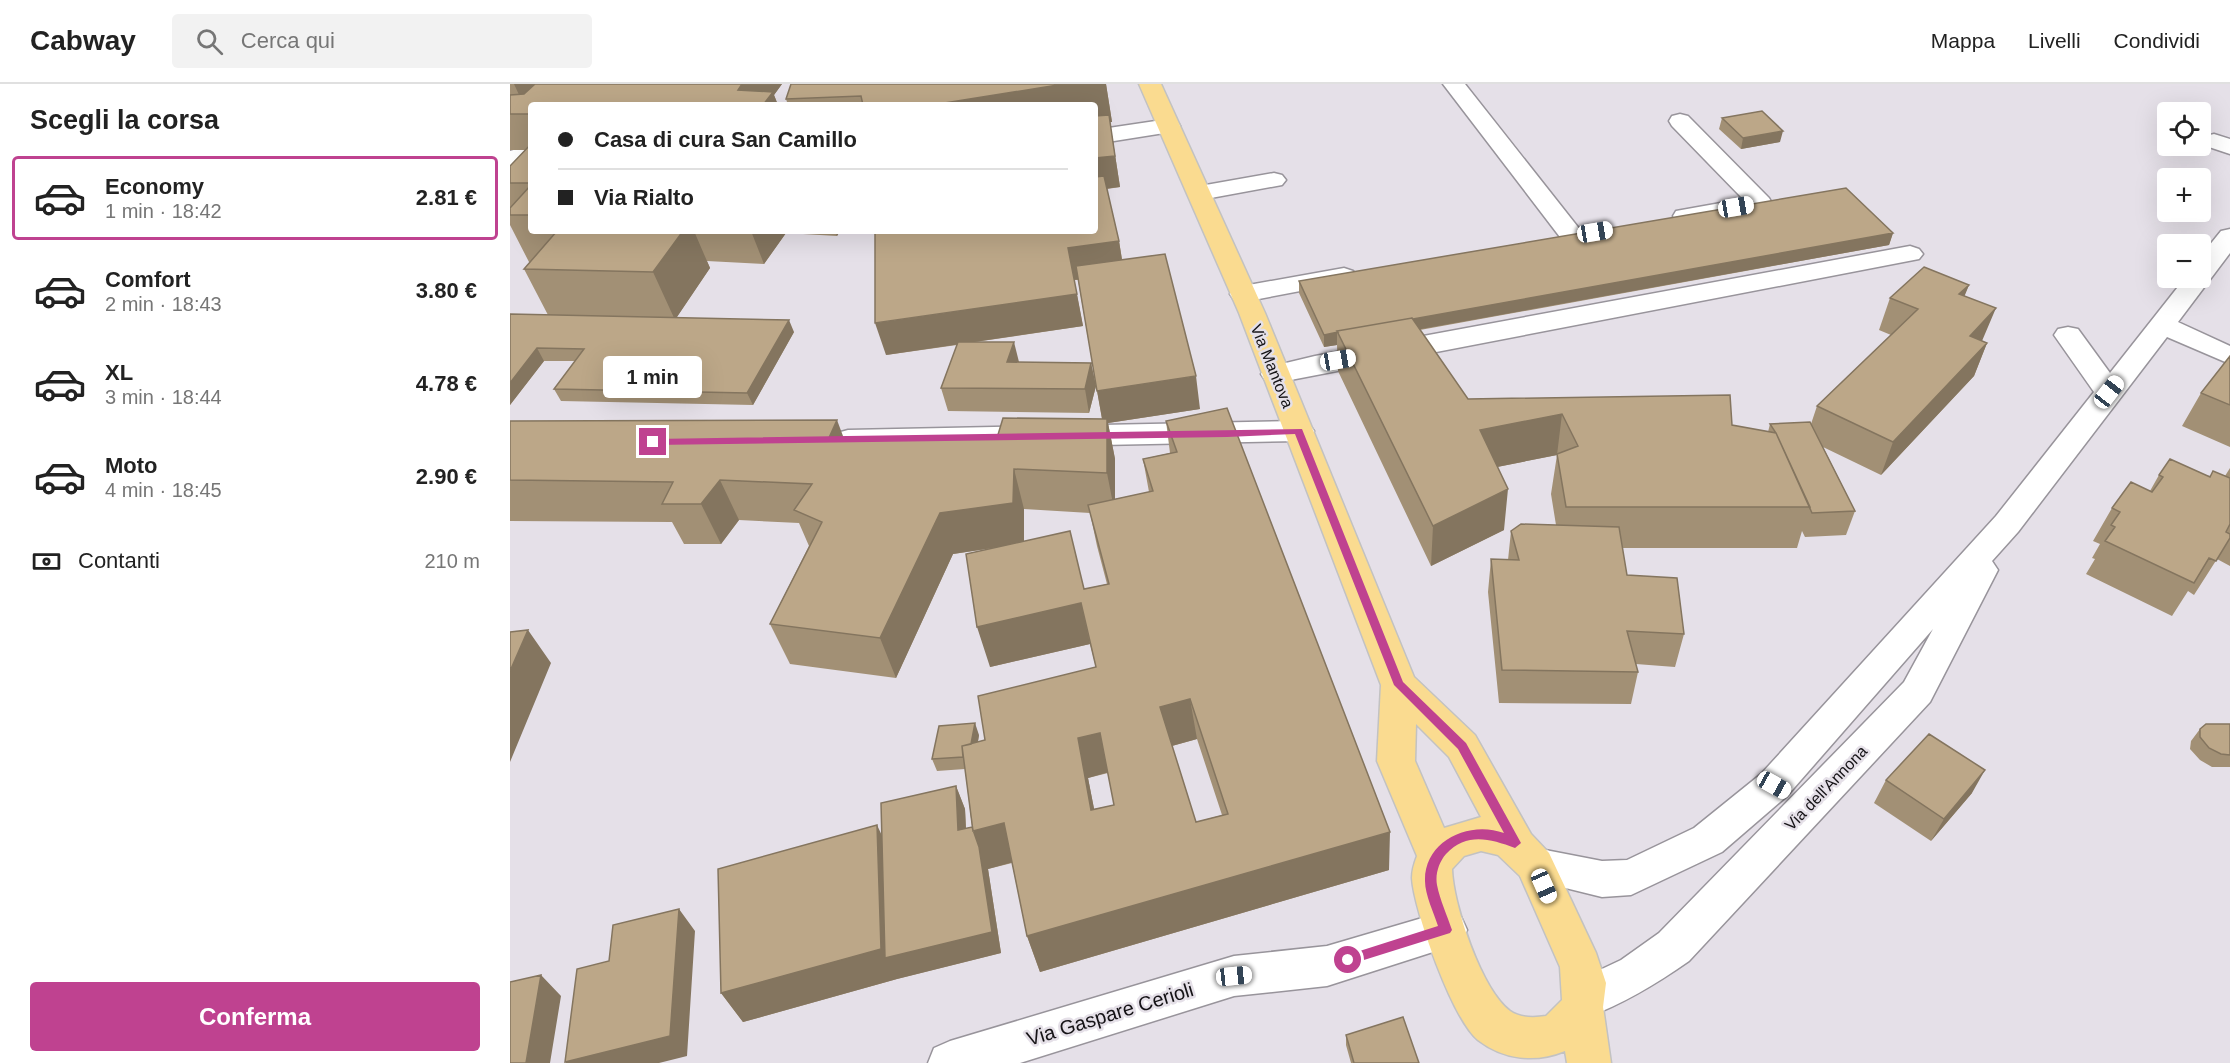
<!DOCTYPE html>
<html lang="it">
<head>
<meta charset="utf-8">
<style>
	:root { --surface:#fff; --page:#f2f2f2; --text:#222; --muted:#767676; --line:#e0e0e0; --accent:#bf4290 }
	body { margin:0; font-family:Arial,sans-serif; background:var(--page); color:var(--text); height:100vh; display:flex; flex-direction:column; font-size:22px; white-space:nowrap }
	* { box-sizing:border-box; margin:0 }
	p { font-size:20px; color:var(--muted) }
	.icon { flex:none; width:33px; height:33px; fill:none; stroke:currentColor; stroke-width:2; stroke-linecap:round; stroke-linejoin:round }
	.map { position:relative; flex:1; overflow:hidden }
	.sheet { display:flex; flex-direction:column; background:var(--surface); width:510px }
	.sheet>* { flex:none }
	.hud { position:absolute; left:18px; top:18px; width:570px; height:132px; border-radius:6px; box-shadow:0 6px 24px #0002; display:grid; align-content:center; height:132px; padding:0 30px; background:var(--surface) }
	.fabs { position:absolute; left:1647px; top:18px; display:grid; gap:12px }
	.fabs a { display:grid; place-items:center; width:54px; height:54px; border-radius:6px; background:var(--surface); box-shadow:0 6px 24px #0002; font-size:30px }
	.end { position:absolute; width:27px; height:27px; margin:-14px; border:8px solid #bf4290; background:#fff; box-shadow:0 0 0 3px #fff }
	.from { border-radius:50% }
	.bubble { position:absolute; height:42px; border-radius:6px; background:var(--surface); box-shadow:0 6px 24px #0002; font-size:20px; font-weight:800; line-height:42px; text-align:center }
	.car { position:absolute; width:18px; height:36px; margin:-18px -9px; border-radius:8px; box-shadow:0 0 4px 2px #0007; background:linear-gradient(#fff 24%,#345 0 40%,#fff 0 76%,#345 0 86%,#fff 0) }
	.hud b { display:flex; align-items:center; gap:21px; height:57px; font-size:22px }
	.hud b+b { border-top:2px solid var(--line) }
	.hud i { width:15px; height:15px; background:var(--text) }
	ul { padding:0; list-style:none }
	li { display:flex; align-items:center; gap:18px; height:84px; margin:0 12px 9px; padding:0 18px; border:3px solid transparent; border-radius:6px }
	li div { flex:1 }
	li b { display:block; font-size:22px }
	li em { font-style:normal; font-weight:800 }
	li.selected { border-color:var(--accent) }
	li>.icon { width:54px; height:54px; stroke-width:1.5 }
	h2 { padding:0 30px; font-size:27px; line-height:72px }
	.pay { display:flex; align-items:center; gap:15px; height:66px; padding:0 30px; font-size:22px }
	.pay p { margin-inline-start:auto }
	.primary-button { display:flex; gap:12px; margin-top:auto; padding:12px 30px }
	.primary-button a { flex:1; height:69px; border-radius:6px; background:var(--accent); color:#fff; font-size:24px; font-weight:800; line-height:69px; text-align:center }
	header { display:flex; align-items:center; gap:36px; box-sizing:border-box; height:84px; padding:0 30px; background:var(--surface); border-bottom:2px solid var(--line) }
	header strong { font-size:28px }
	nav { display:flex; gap:33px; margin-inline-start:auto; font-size:21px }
	.search { width:420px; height:54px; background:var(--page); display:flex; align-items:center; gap:15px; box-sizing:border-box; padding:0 21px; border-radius:6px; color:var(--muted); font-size:22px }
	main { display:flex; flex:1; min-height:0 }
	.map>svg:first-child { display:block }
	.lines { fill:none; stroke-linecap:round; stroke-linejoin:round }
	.minor-casing { stroke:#98949b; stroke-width:3 }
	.major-casing { stroke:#c2c2c2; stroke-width:3 }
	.minor { fill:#fff; fill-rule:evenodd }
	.major { fill:#fadb90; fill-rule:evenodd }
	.wall { fill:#a29075; fill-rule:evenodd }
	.shaded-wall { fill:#84755f }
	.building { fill:#bca788; stroke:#84755f; stroke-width:1.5; fill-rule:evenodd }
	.route { fill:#bf4290 }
	.labels { text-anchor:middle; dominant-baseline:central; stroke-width:5; stroke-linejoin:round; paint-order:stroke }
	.street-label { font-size:16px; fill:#151316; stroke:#e5e0e8 }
	.near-street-label { font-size:20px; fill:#151316; stroke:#e5e0e8 }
</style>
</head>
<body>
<header>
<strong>Cabway</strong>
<div class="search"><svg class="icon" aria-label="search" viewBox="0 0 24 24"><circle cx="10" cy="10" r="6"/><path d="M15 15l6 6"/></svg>Cerca qui</div>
<nav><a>Mappa</a><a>Livelli</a><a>Condividi</a></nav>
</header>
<main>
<section class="sheet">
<h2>Scegli la corsa</h2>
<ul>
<li class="selected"><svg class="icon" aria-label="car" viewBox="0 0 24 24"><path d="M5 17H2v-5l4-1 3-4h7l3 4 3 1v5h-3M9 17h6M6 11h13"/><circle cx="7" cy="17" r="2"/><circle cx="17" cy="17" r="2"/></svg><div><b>Economy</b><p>1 min · 18:42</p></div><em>2.81 €</em></li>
<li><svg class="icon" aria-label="car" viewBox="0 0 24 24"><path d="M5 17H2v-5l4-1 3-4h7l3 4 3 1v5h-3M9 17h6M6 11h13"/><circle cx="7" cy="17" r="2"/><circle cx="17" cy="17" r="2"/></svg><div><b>Comfort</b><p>2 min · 18:43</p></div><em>3.80 €</em></li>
<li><svg class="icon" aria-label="car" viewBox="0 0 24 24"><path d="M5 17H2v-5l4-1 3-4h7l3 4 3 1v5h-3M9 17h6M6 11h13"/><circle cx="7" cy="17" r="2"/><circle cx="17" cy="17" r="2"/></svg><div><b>XL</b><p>3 min · 18:44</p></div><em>4.78 €</em></li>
<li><svg class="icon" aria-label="car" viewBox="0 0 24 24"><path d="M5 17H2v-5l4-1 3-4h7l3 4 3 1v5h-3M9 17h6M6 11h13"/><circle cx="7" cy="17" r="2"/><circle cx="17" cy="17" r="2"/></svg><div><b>Moto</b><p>4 min · 18:45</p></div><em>2.90 €</em></li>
</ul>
<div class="pay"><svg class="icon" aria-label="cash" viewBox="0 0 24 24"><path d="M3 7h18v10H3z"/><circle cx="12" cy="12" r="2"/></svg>Contanti<p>210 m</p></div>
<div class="primary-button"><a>Conferma</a></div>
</section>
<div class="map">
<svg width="1720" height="979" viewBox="0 0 1720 979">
	<rect width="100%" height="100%" fill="#e5e0e8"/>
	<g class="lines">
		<defs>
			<path id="minor" d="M933 0H955L1071 147 1074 152 1071 157 1062 159 1053 157Z
				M1170 30 1178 32 1259 114 1262 119 1259 124 1175 139 1166 137 1163 132 1166 127 1233 115 1162 42 1159 37 1162 32Z
				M659 35 667 37 670 42 667 47 585 60V46Z
				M1704 50 1720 55V70L1696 62 1693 57 1696 52Z
				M7 65H21V79H13L0 86V67Z
				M764 89 772 91 776 96 772 101 690 116 682 114 678 109 682 104 690 102Z
				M1720 145V169L1668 238 1720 262V280L1657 253 1508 448 1482 477 1488 486 1420 618 1179 877C1146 900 1113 920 1075 934L1060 928 1053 914 1060 900 1111 876 1149 849 1394 598 1423 545 1277 712 1212 768 1121 811 1092 813 1011 793 1005 781 1011 769 1025 764 1092 777 1117 776 1184 744 1251 690 1486 432 1584 308 1544 251 1548 245 1558 243 1568 245 1600 289 1675 194H1690V173L1711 147Z
				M1400 162 1409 165 1413 170 1409 175 765 299 755 296 751 290 755 284 805 272Z
				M834 184 843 187 847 192 843 197 733 218 724 216 720 210 724 204 733 202Z
				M789 337 799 340 804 347 799 354 789 357 338 366 327 363 323 356 327 349 338 346Z
				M936 827 951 833 957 846 951 859 817 902 724 912 510 979H418L424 964 440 957 724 872 817 862Z"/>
			<path id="major" d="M629 0H651L755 229 904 593 965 651 1021 750 1039 769 1086 869 1096 899 1093 923 1101 979H1057L1055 967C1026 979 994 976 968 956 943 936 904 827 902 794 902 786 904 780 907 772L867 677 871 601 729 229ZM906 640 939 673 971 733 934 744 905 677ZM971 767 988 771 1010 792 1050 883 1052 916 1036 932C1024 934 1010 934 1000 927 971 905 943 820 942 785L954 772Z"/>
		</defs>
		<use href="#minor" class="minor-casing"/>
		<use href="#major" class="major-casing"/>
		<use href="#minor" class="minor"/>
		<use href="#major" class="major"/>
	</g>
	<path class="wall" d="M0 0H272L264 11 268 21H21V147H330L327 152 276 149 254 180 197 177 200 184 166 234 284 248 243 321 51 317 44 305 65 277H34L0 321V230L38 231 14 185 20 178H19L0 141V82L15 66H0Z
		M281 0H596L602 38H600L610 103 597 105 609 157 612 175 690 325 598 339 605 375V415L639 408 633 375 660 369 656 337 879 786 530 888 517 852 502 779 478 785 491 869 387 895 233 938 211 909 372 751 446 702 455 725 456 745 462 743 455 685 427 687 422 675 469 651 468 658 475 656 586 583 580 560 480 583 484 464 443 470 386 594 280 580 260 540 299 462 289 439 229 436 211 460H174L162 438 0 437V337L334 356 487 354 592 335 568 196H564L573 242 465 258 509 278 581 279 586 302 579 329 438 327 431 304 447 261 376 271 585 147V21H278L276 15ZM514 425 580 429 587 462 597 500 574 505 514 457ZM687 655 712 731 686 738 662 662ZM598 689 604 721 584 725 578 694Z
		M1212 34 1270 58 1231 65 1209 45Z
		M1383 149 1379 161 910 246 958 315 1222 341 1258 348 1260 340H1301L1307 322 1381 251 1369 246 1380 214 1459 201 1454 212 1472 257 1477 259 1464 292 1371 391 1313 363 1345 427 1336 451 1295 453 1292 447 1287 464H1112L1117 491 1174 550 1165 583 1126 580 1128 588 1121 620 989 619 978 508 981 475 998 476 1001 447 1046 441 1041 410 1047 371 987 383 994 446 921 482 828 287 827 261 814 263 789 209V197Z
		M1720 272V363L1672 342 1691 309Z
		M1720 384V482L1707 475 1684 511 1678 507 1662 532 1576 490 1585 475 1582 474 1590 460 1583 457 1602 424 1640 407 1649 391 1715 392Z
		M1720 640V683H1702L1690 676 1680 665 1681 657 1690 645Z
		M1376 696 1462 709 1421 757 1364 719Z
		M836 951 909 979H841L836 961Z"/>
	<path class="shaded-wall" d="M4 0H49L17 28Z
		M232 0H272L264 11 268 21H233L228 6Z
		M554 0H596L602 38H600L610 103 585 106V21H422Z
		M1273 47 1270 58 1231 65 1233 54Z
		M173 147H184L200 184 165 236 143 188Z
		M241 147H275L276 149 254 180Z
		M325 147H330L327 152Z
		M1383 149 1379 161 833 259 828 248Z
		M609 157 614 189 564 196 558 164Z
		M1459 201 1446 233 1449 210Z
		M567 210 573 242 376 271 365 239Z
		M1486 224 1472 257 1460 252Z
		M279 236 284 248 243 321 237 309Z
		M827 248V261L814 263V251Z
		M504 258 510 282 497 278Z
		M1477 259 1464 292 1371 391 1383 358Z
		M27 264 34 277 0 321V299Z
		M581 279 586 302 579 329 575 305Z
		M686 292 690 325 598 339 605 375V430L597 389 593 340 587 307Z
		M1052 330 1047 371 967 387 970 346Z
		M327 336 342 376 318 356Z
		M504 385 514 425V459L443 470 386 594 370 554 430 429Z
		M210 396 229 436 211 460 191 420Z
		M998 405 994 446 921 482 923 442Z
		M571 519 580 560 480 583 467 543Z
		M18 546 41 579 0 678V587Z
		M680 615 687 655 658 663 650 623Z
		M465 639 469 651 463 685 458 673Z
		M590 649 599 688 578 694 592 765 581 726 568 654Z
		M1475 686 1462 709 1421 757 1434 735Z
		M446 702 455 725 457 768 448 746Z
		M494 739 507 777 478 785 491 869 387 895 233 938 211 909 367 741 382 773 463 747Z
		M880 748 879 786 530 888 517 852Z
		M169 825 185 847 177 972 149 979H56L55 978Z
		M31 891 51 912 40 979H16Z"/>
	<path class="building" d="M25 0H232L228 6 263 8 253 21H21V30H0V11L14 10Z
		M281 0H554L422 21H353L351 12 276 15Z
		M1252 27 1273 47 1233 54 1212 34Z
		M599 31 605 72 585 74V32Z
		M21 60V99H0V82Z
		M594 92 609 157 558 164 567 210 365 239V147H585V93Z
		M21 101V131H0V124Z
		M1336 104 1383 149 903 235 902 234 827 247 828 248 814 251 789 197Z
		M47 147H173L143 188 14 185Z
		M655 170 686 292 587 307 566 182Z
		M1414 183 1459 201 1449 210 1486 224 1460 252 1477 259 1383 358 1307 322 1408 225 1380 214Z
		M0 230 279 236 237 309 44 305 74 265 27 264 0 299Z
		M902 234 958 315 1220 311 1222 341 1266 349 1300 423H1056L1047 370 1068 362 1052 330 970 346 998 405 923 442 827 247Z
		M448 258H504L497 278 581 279 575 305 431 304Z
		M1720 272V321L1691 309Z
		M717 324 880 748 517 852 494 739 463 747 452 662 475 656 468 612 586 583 571 519 467 543 456 470 560 447 574 505 599 500 578 421 643 407 633 375 667 368 656 337ZM680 615 718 730 686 738 650 623ZM590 649 604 721 581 726 568 654Z
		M493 334 597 335V389L504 385 503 419 430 429 370 554 260 540 312 438 284 426 302 400 210 396 191 420H152L163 398 0 396V337L327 336 318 356 487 354Z
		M1300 338 1345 427 1302 429 1266 349 1260 340Z
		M1660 375 1700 393 1703 387 1720 394V440L1716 448 1720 450V454L1706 477 1699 474 1684 499 1595 457 1605 443 1601 441 1610 428 1602 424 1621 398 1642 408 1653 393 1649 391Z
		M1011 440 1109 443 1117 491 1167 494 1174 550 1117 547 1128 588 992 586 981 475 1009 476 1001 447Z
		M18 546 0 587V548Z
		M465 639 461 660 452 662 453 673 422 675 429 642Z
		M1696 640H1720V671L1711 670 1699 664 1690 653V645Z
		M1419 650 1475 686 1434 735 1376 696Z
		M446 702 448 746 462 743 469 763 482 848 375 874 371 719Z
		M367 741 371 865 211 909 208 785Z
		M169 825 160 952 55 978 67 885 99 877 103 841Z
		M31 891 16 979H0V898Z
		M893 933 909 979H844L836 951Z"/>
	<path class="route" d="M792 345 893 598 956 659 1011 759 1005 764C980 755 957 748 936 770 929 778 925 790 927 801 930 816 937 831 942 846L940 849 838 881 834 880V872L928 842C924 829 915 811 915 797 914 757 959 736 994 749L948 665 884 601 785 350 717 353 143 361 139 358 143 355Z"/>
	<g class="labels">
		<g class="street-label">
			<text transform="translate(762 282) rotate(68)">Via Mantova</text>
			<text transform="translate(1316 704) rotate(-46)">Via dell'Annona</text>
		</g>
		<g class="near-street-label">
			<text transform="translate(600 930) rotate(-17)">Via Gaspare Cerioli</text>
		</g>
	</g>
</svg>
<div class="fabs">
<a><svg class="icon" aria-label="locate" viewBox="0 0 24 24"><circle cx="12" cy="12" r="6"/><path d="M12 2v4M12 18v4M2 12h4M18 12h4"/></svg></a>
<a>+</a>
<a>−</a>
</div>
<i class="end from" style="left:838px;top:876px"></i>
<i class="end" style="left:143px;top:358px"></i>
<div class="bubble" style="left:93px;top:272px;width:99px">1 min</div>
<i class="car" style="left:1226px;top:123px;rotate:80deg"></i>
<i class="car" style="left:1085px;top:148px;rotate:80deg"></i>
<i class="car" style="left:828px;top:276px;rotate:80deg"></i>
<i class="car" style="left:1599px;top:308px;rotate:38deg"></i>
<i class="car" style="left:1264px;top:701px;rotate:119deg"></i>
<i class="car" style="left:1034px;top:802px;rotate:156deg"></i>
<i class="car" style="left:724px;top:892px;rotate:84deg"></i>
<div class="hud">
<b><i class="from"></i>Casa di cura San Camillo</b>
<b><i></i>Via Rialto</b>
</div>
</div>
</main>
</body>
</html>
